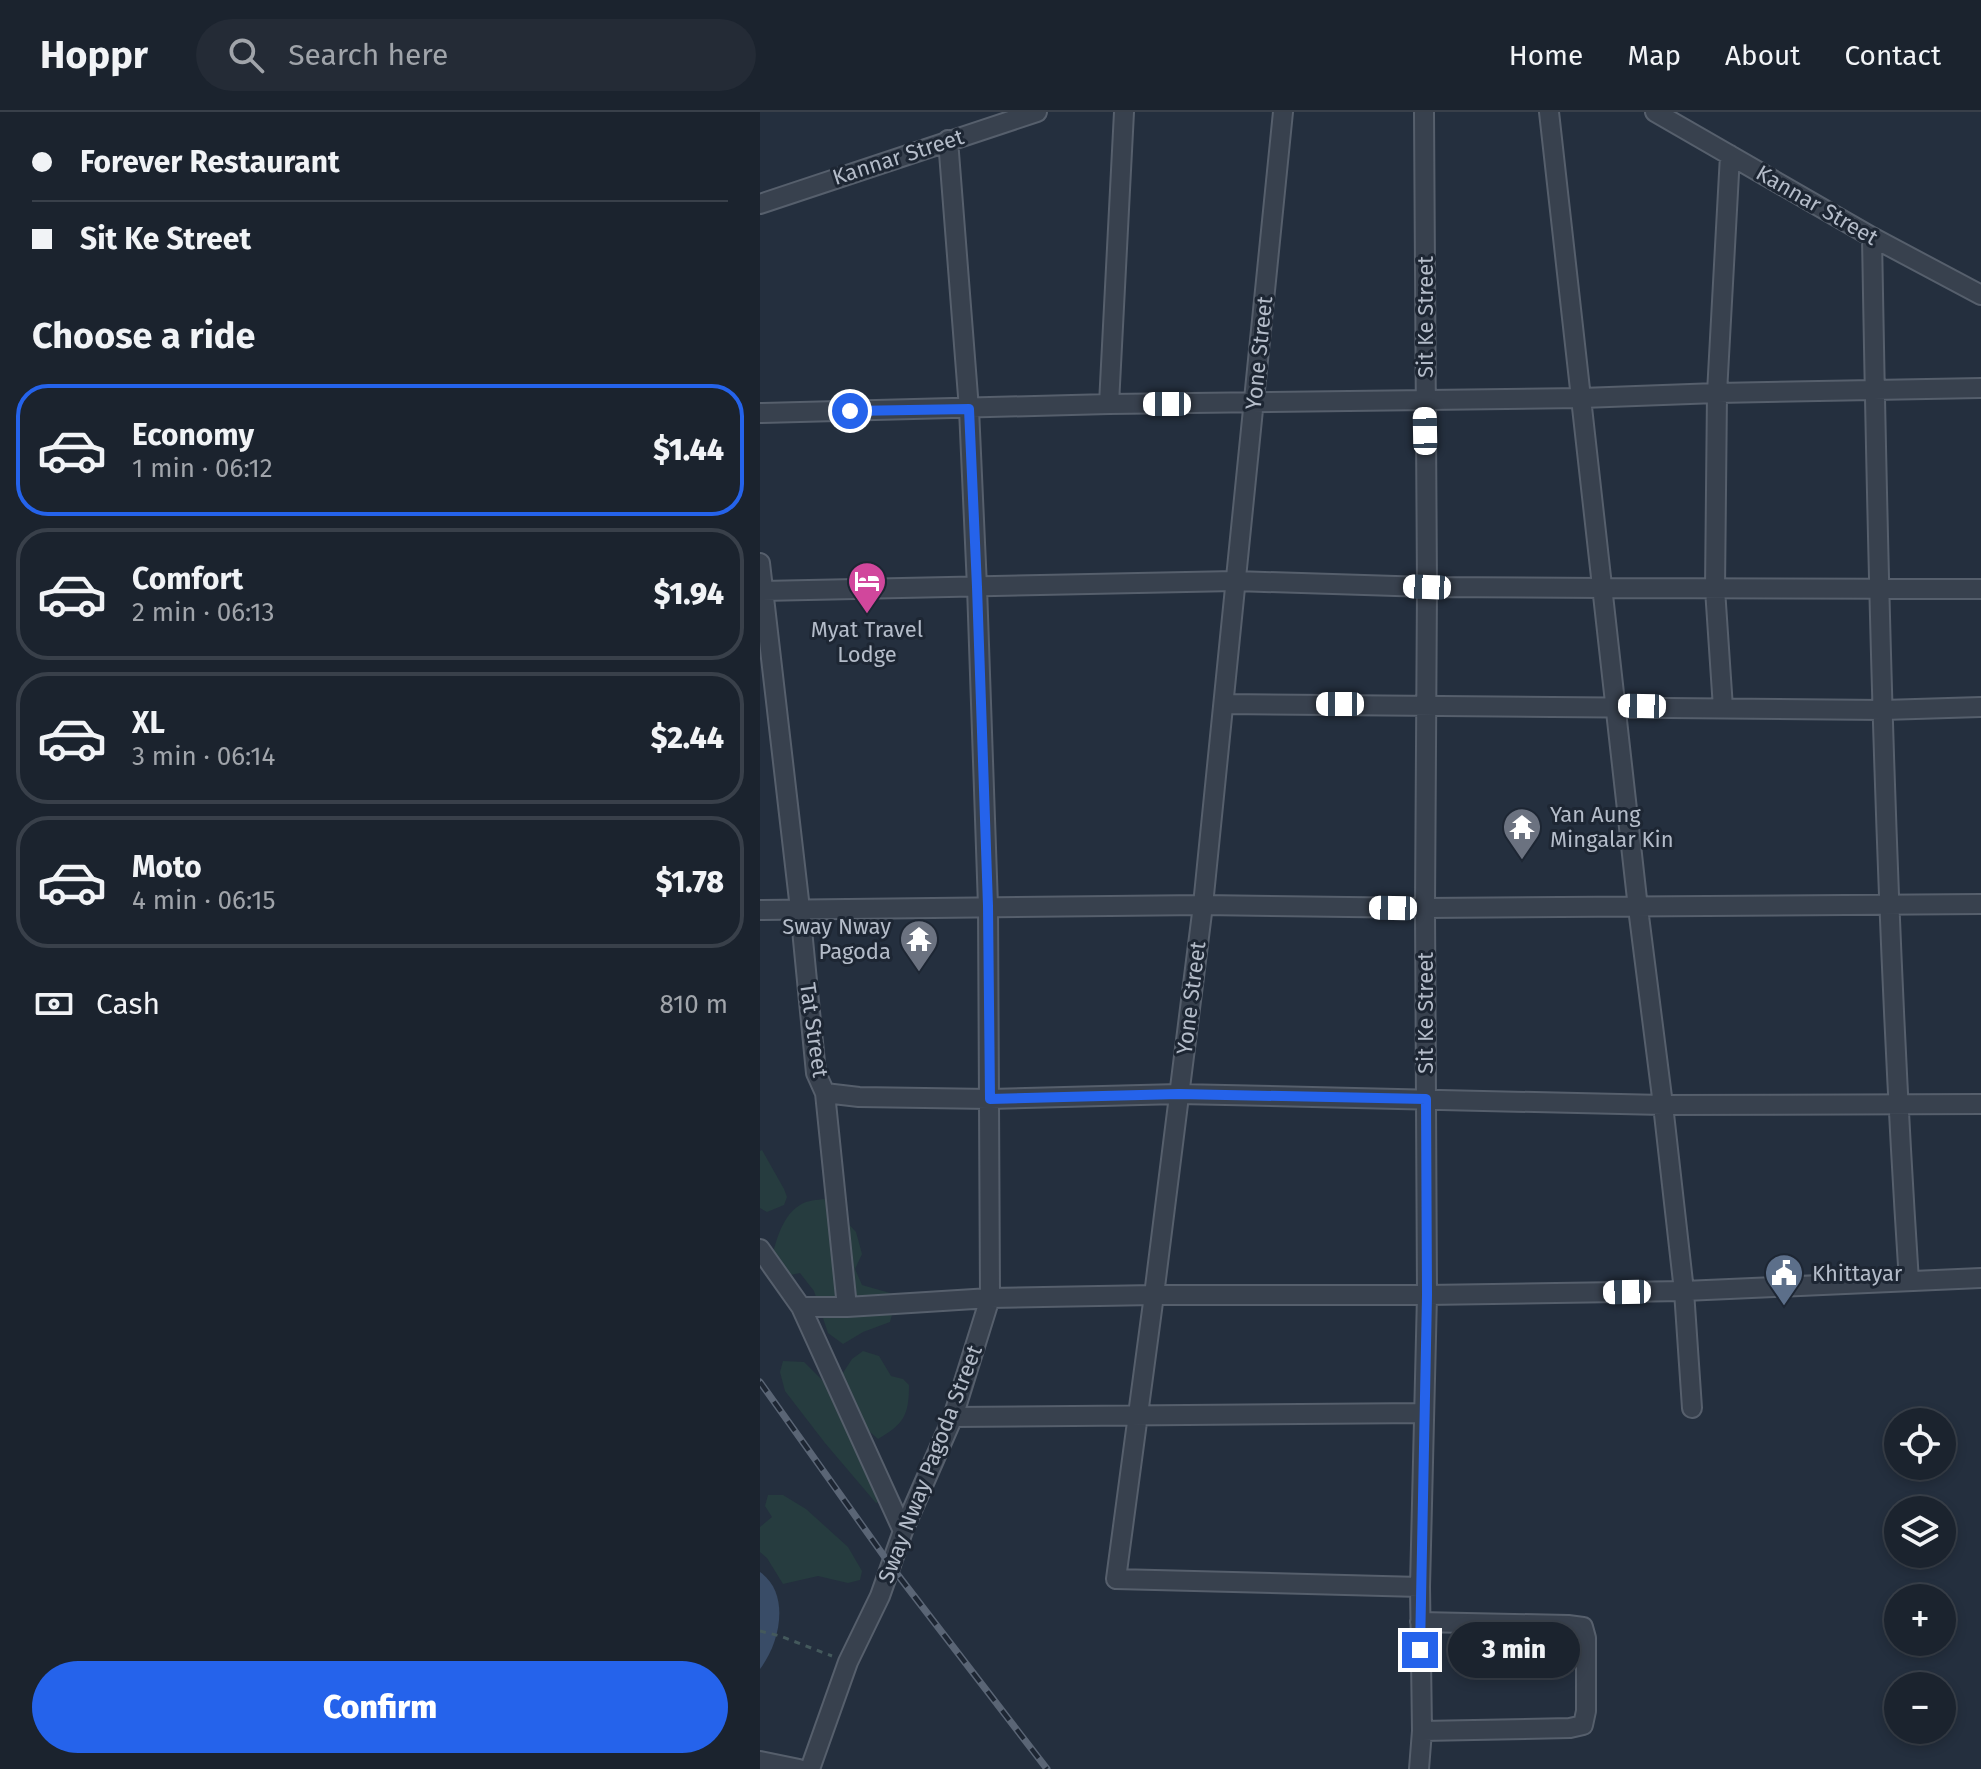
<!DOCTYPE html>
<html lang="en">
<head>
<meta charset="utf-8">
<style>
	:root { --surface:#1b232e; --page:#242b36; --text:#f1f3f6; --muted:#a0a4aa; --line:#39404a; --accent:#2563eb }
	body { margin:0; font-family:"Fira Sans",sans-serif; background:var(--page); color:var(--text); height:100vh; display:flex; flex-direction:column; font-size:30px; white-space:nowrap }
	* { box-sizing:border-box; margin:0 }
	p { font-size:26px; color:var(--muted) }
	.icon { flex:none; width:44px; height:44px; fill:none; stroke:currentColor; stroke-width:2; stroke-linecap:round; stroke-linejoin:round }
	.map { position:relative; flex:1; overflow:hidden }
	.side { display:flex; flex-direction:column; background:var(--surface); width:760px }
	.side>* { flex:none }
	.top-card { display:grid; align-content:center; height:176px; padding:0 32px; background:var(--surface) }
	.controls { position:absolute; left:1124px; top:1296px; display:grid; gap:16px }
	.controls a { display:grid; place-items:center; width:72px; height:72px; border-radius:50%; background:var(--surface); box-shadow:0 4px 12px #0003,0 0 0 2px var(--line); font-size:40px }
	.end { position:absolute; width:36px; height:36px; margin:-18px; border:10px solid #2563eb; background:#fff; box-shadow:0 0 0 4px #fff }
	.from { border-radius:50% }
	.bubble { position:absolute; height:56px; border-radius:28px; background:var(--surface); box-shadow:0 4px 12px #0003,0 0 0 2px var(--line); font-size:26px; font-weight:800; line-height:56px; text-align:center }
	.car { position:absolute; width:24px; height:48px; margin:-24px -12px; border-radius:10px; box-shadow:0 0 6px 2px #0007; background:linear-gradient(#fff 24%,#345 0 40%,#fff 0 76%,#345 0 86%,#fff 0) }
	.top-card b { display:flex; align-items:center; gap:28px; height:76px; font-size:30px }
	.top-card b+b { border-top:2px solid var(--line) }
	.top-card i { width:20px; height:20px; background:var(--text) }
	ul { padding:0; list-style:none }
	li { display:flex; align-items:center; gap:24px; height:132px; margin:0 16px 12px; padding:0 16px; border:4px solid var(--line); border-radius:32px }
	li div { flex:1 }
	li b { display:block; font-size:30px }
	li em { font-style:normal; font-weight:800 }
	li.on { border-color:var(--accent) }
	li>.icon { width:72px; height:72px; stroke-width:1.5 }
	h2 { padding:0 32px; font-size:36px; line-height:96px }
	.pay { display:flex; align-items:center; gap:20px; height:88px; padding:0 32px; font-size:30px }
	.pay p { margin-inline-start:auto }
	.cta { display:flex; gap:16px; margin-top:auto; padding:16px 32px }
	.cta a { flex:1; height:92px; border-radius:48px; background:var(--accent); color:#fff; font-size:32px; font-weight:800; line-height:92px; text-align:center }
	header { display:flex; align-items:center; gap:48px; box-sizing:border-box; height:112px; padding:0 40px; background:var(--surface); border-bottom:2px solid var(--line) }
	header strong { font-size:38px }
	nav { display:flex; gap:44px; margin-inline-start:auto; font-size:28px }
	.search { width:560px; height:72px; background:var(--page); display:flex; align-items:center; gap:20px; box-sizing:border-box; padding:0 28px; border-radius:44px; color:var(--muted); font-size:30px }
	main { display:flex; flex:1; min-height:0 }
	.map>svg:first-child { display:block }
	.green { fill:#263c3f }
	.water { fill:#394c67 }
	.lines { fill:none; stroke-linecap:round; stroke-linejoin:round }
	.minor-casing { stroke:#565f6c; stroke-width:22 }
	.path { stroke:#44595c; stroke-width:3; stroke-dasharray:6 6; stroke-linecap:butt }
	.minor { stroke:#38414e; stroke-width:18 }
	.rail-casing { stroke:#5a6575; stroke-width:7 }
	.rail { stroke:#1d2633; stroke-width:4; stroke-dasharray:12; stroke-linecap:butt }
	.route { stroke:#2563eb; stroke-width:10 }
	.labels { text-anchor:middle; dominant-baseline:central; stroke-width:6; stroke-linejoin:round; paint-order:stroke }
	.street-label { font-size:22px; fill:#b4bcc9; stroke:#1d2633 }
	.poi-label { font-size:22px; fill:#b4bcc9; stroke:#1d2633; text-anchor:start }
</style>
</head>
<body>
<header>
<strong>Hoppr</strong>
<div class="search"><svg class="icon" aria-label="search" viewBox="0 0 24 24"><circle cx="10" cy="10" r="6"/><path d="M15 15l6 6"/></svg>Search here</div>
<nav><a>Home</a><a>Map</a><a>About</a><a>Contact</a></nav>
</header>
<main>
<section class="side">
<div class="top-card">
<b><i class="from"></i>Forever Restaurant</b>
<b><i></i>Sit Ke Street</b>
</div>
<h2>Choose a ride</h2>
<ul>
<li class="on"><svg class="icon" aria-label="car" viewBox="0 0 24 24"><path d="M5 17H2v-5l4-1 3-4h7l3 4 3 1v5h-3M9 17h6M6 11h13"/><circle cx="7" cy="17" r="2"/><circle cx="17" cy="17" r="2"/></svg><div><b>Economy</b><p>1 min · 06:12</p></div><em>$1.44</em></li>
<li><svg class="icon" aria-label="car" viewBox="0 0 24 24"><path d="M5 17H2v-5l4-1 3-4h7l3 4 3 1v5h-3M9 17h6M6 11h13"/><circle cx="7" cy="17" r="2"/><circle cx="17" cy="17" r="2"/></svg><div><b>Comfort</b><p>2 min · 06:13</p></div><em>$1.94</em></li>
<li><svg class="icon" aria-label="car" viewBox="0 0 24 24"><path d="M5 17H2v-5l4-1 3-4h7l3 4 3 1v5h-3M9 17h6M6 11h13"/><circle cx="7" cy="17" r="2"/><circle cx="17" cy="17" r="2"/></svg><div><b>XL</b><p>3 min · 06:14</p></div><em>$2.44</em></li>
<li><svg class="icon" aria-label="car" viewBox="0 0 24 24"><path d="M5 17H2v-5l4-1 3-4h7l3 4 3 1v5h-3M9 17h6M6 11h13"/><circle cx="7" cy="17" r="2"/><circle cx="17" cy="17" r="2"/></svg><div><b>Moto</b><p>4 min · 06:15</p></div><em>$1.78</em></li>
</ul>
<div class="pay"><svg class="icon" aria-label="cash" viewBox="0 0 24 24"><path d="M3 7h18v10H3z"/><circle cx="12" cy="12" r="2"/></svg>Cash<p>810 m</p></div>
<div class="cta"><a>Confirm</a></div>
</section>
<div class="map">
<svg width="1221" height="1657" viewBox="0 0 1221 1657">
	<rect width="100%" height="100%" fill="#242f3e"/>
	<path class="green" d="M2 1038 24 1077 27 1085 24 1093 7 1100 0 1096V1039Z
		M65 1087 96 1120 102 1142 95 1157 102 1173 130 1181 136 1188 130 1210 103 1220 83 1232 68 1221 54 1179 40 1161 25 1164 8 1163C13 1141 19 1105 40 1093 48 1088 57 1088 65 1087Z
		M103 1239 119 1244 131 1264 143 1267 149 1273C149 1303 144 1312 118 1327L100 1311 81 1264 92 1247Z
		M23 1249 44 1250 63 1269 72 1283 131 1386 116 1391 65 1331 25 1279 20 1260Z
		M8 1383H23L46 1397 88 1435 102 1459 100 1468 88 1471 58 1464 23 1472 7 1446 0 1440V1415L12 1405 5 1394Z"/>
	<path class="water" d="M0 1460C31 1482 20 1531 0 1557Z"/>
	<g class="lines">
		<defs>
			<path id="minor" d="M523 0 443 793 394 1183 356 1467 660 1475
				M789 0 878 796 903 993 924 1179 932 1296
				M895 0 1112 125 1221 183
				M0 92 277 0
				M1112 125C1118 473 1126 821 1149 1169
				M349 292 364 0
				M0 301 349 292 822 286 957 281 1221 276
				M0 451 40 797 56 961 65 981 87 1195
				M0 479 475 469 667 475 843 476 1221 477
				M464 592 1123 598 1221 595
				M963 596 955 477 957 281 970 43
				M0 798 443 793 665 796 1221 792
				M65 981 99 985 230 987 419 982 903 993 1221 992
				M0 1137 41 1195 143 1419
				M41 1195H87L230 1186 394 1183H667L924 1179 1221 1166
				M193 1305 664 1301
				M660 1510 808 1513 823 1515 826 1526V1599L823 1613 810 1616 662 1619
				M0 1649 39 1657
				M50 1657 88 1550 120 1484 143 1419 193 1305 230 1186 228 794 217 475 209 297 188 28
				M659 1657 662 1619 660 1475 667 1183 665 796 667 475 664 0"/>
		</defs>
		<use href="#minor" class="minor-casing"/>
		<path class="path" d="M0 1519 20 1524 72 1544"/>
		<use href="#minor" class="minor"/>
		<defs>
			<path id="rail" d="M0 1270 131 1454 287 1657"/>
		</defs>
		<use href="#rail" class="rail-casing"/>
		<use href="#rail" class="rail"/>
	</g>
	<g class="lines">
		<path class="route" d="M90 299 209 297 217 475 228 794 230 987 419 982 666 987 667 1183 660 1538"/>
	</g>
	<defs>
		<symbol id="hotel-pin" viewBox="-11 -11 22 30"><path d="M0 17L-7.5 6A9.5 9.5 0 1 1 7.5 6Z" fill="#d1479c" stroke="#1d2633"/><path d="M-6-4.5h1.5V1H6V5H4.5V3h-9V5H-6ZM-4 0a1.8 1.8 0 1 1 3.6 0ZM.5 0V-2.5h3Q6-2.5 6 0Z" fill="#fff"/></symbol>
		<symbol id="temple-pin" viewBox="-11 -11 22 30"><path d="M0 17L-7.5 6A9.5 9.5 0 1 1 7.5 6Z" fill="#6b7280" stroke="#1d2633"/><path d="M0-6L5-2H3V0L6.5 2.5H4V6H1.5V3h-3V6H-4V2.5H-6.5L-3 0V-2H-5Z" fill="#fff"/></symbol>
		<symbol id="civic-pin" viewBox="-11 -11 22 30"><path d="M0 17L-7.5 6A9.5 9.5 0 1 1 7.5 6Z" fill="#5c6f8a" stroke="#1d2633"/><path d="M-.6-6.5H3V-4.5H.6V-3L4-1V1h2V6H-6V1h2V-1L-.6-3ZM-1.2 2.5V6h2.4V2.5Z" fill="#fff"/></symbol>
	</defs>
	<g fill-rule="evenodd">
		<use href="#hotel-pin" x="85" y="447" width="44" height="60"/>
		<use href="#temple-pin" x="740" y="693" width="44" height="60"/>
		<use href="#temple-pin" x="137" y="805" width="44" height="60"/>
		<use href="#civic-pin" x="1002" y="1139" width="44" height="60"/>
	</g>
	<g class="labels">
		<g class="street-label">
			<text transform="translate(138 45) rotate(-18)">Kannar Street</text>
			<text transform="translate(1057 93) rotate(30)">Kannar Street</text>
			<text transform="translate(665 205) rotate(-90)">Sit Ke Street</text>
			<text transform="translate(499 241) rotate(-84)">Yone Street</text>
			<text transform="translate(431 886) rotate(-83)">Yone Street</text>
			<text transform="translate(665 901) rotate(-90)">Sit Ke Street</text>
			<text transform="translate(54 918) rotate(82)">Tat Street</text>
			<text transform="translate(170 1352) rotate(-69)">Sway Nway Pagoda Street</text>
		</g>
		<g class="poi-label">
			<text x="107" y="517" text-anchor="middle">Myat Travel<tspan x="107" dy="25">Lodge</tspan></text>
			<text x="790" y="702">Yan Aung<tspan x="790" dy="25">Mingalar Kin</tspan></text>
			<text x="131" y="814" text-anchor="end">Sway Nway<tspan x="131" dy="25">Pagoda</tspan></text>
			<text x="1052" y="1161">Khittayar</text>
		</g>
	</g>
</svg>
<div class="controls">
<a><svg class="icon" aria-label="locate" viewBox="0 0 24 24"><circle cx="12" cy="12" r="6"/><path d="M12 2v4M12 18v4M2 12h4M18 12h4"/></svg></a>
<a><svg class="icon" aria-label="layers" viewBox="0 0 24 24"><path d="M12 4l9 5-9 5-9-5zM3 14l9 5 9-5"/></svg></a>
<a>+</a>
<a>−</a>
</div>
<i class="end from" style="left:90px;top:299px"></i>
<i class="end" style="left:660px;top:1538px"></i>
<div class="bubble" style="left:688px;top:1510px;width:132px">3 min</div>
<i class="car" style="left:407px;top:292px;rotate:270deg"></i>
<i class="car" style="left:665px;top:319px;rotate:359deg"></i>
<i class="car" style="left:667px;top:475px;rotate:272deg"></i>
<i class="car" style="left:580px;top:592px;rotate:270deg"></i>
<i class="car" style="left:882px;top:594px;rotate:271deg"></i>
<i class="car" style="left:633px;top:796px;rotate:271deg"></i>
<i class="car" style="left:867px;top:1180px;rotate:269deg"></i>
</div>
</main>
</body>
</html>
